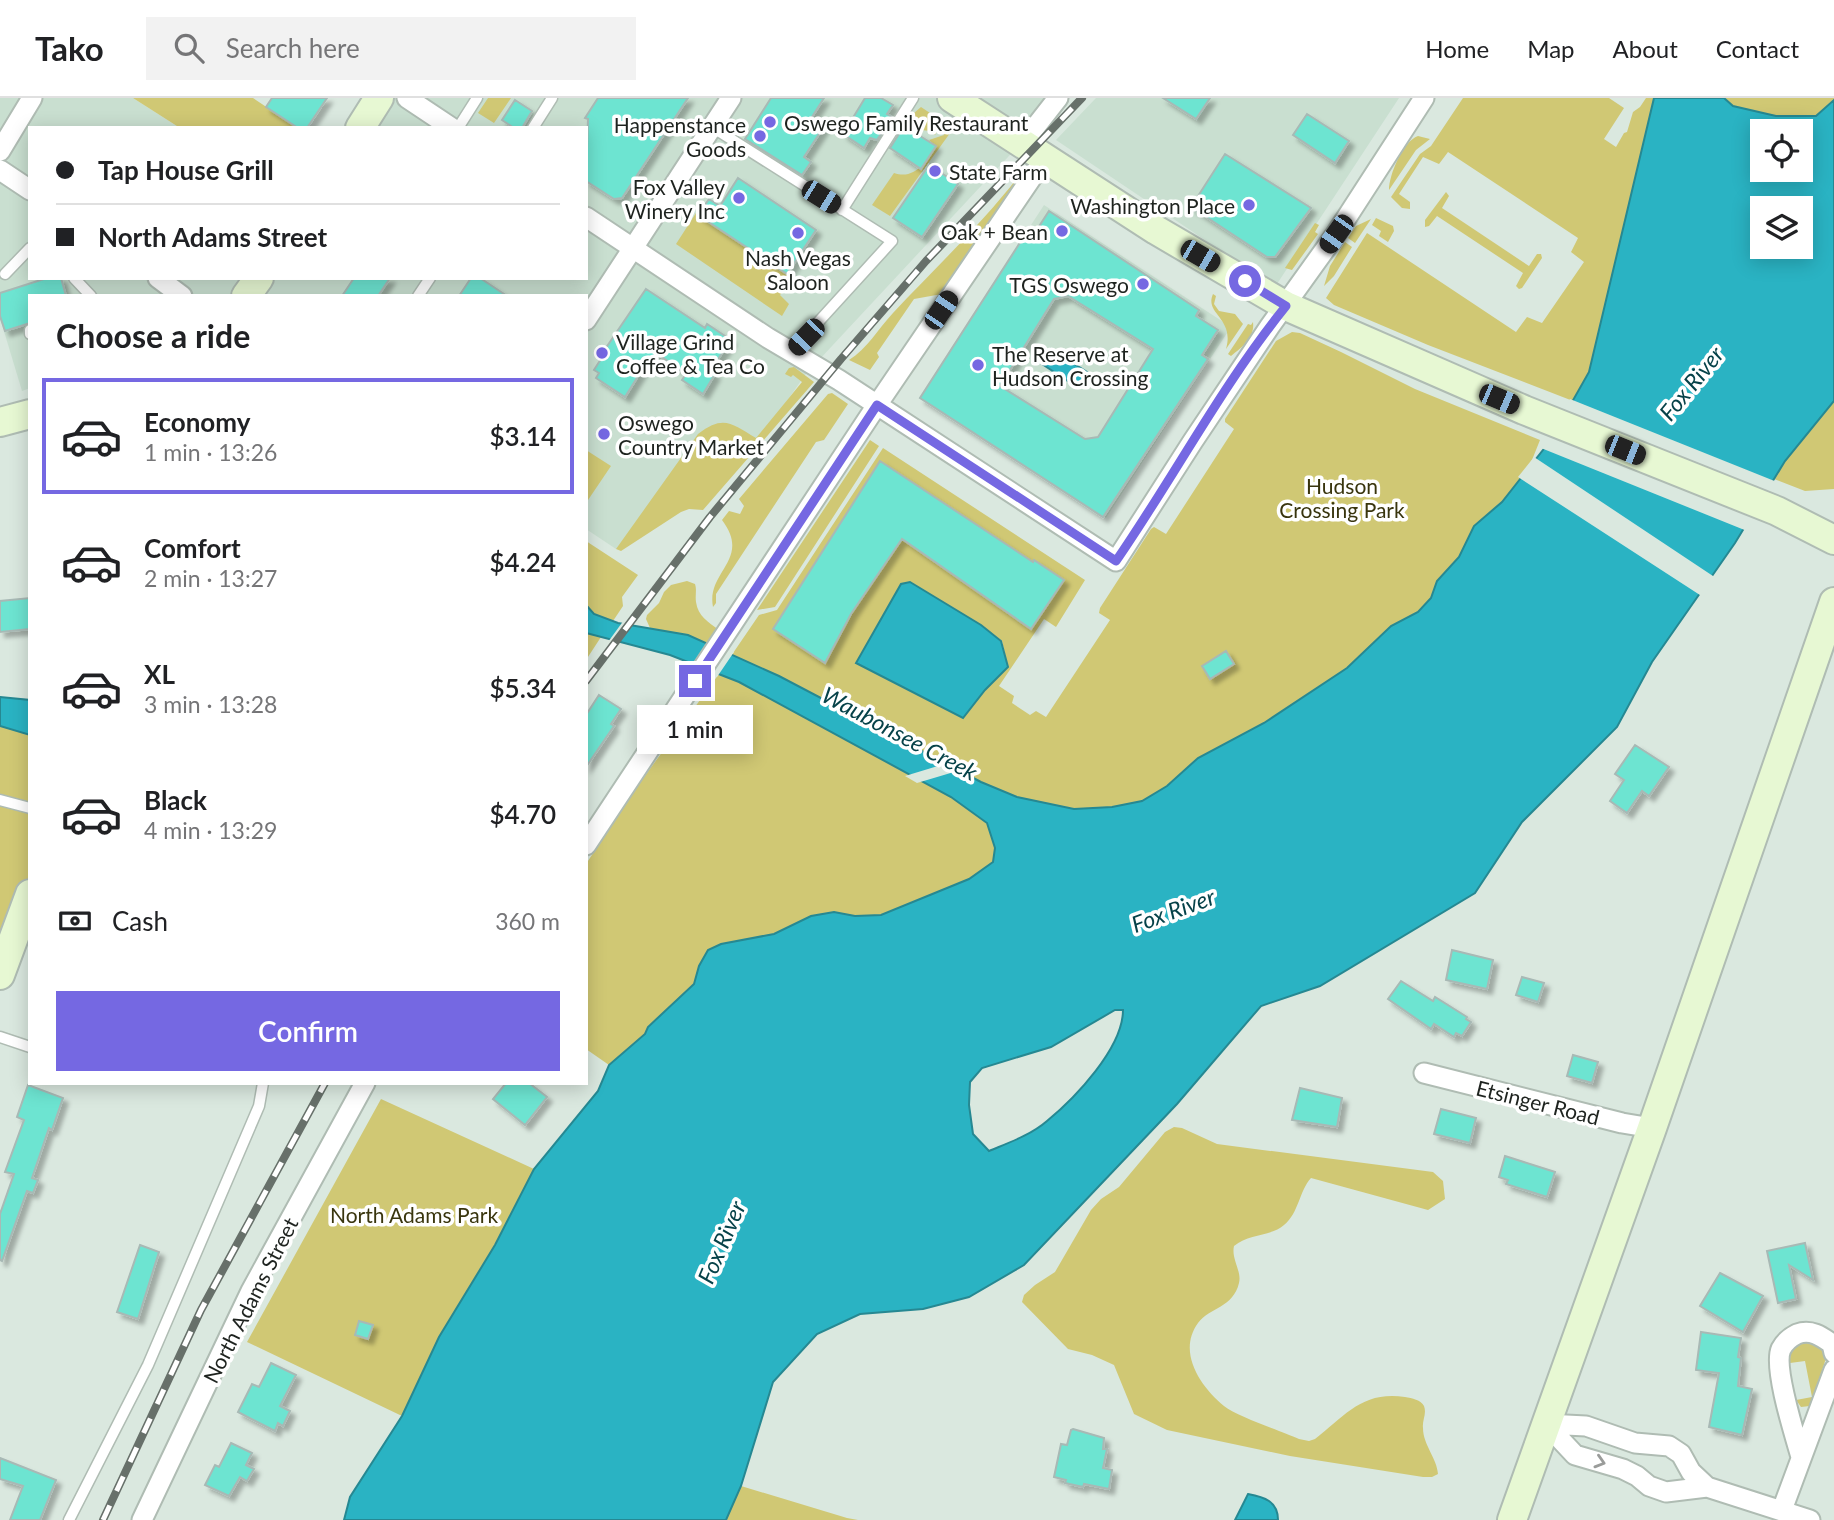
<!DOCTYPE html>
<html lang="en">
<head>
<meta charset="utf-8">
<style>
	:root { --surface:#fff; --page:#f2f2f2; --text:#202124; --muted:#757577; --line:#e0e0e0; --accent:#7568e2 }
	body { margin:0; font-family:Lato,sans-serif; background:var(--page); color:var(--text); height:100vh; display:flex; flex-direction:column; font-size:26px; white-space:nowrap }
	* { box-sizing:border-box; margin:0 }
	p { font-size:23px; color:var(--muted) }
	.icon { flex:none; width:38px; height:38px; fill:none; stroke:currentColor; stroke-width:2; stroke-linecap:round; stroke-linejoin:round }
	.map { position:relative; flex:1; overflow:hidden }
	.sheet { position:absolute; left:28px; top:196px; width:560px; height:791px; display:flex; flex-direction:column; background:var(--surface); border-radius:0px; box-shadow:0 4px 18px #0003 }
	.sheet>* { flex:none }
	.guide { position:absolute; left:28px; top:28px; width:560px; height:154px; border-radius:0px; box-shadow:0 4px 18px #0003; display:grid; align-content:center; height:154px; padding:0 28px; background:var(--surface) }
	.buttons { position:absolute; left:1750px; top:21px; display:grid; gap:14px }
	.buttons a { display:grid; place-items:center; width:63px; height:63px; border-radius:0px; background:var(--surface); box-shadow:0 4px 18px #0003; font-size:35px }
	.end { position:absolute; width:32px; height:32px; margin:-16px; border:9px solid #7568e2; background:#fff; box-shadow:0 0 0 4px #fff }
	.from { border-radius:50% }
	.bubble { position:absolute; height:49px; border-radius:0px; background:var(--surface); box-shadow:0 4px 18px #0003; font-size:23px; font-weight:600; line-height:49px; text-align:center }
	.car { position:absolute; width:21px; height:42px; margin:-21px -10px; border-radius:9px; box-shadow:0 0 5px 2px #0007; background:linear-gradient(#222 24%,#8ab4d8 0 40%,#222 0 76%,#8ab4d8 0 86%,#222 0) }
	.guide b { display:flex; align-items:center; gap:24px; height:66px; font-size:26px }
	.guide b+b { border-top:2px solid var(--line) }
	.guide i { width:18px; height:18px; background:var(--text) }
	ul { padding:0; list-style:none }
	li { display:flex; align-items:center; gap:21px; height:116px; margin:0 14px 10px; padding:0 14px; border:4px solid transparent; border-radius:0px }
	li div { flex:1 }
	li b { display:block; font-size:26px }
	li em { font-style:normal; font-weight:600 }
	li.selected { border-color:var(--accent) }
	li>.icon { width:63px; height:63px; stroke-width:1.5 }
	h2 { padding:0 28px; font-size:32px; line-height:84px }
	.pay { display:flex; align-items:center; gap:18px; height:77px; padding:0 28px; font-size:26px }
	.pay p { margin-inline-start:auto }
	.cta { display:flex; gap:14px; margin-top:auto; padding:14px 28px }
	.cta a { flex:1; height:80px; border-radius:0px; background:var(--accent); color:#fff; font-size:28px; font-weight:600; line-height:80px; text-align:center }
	header { display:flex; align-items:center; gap:42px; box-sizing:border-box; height:98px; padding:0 35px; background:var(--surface); border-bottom:2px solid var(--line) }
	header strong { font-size:33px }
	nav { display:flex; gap:38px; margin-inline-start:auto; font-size:24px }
	.search { width:490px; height:63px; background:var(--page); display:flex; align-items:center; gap:18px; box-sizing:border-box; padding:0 24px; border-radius:0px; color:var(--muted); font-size:26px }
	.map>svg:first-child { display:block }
	.built { fill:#c9dfd0 }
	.green { fill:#d0c874; fill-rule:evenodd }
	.water { fill:#2ab3c3; stroke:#268892; stroke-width:2; fill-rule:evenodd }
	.pier { fill:#dae8df }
	.building { fill:#6de4d1; stroke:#a8b9b5; stroke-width:2; fill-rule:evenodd; filter:url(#shadow) }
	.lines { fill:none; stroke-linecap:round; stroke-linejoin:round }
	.lane-casing { stroke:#afbcb3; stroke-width:13 }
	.street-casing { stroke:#afbcb3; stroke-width:23 }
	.secondary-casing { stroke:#afbcb3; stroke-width:32 }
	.lane { stroke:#fff; stroke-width:10 }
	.street { stroke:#fff; stroke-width:19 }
	.secondary { stroke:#e7f8d3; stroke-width:28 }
	.rail-casing { stroke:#67706a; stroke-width:8 }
	.rail { stroke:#fff; stroke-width:5; stroke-dasharray:16; stroke-linecap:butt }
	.oneway { stroke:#9a9c9a }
	.route { stroke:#7568e2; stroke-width:9 }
	.poi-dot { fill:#7568e2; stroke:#fff; stroke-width:2.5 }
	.labels { text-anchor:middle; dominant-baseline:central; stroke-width:7; stroke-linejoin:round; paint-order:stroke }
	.poi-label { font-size:21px; fill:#1e231f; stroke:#fff; text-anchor:start }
	.park-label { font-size:21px; fill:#39350e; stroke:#fff }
	.street-label { font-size:21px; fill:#1e231f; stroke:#fff }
	.water-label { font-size:23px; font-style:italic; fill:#064249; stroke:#fff }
</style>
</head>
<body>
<header>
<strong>Tako</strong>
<div class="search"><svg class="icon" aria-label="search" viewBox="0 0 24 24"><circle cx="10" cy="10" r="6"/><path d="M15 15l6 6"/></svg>Search here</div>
<nav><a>Home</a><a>Map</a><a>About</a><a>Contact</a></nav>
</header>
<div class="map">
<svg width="1834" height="1422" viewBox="0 0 1834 1422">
	<defs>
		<filter id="shadow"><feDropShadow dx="5" dy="5" stdDeviation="2" flood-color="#0004"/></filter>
	</defs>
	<rect width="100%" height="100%" fill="#dae8df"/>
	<path class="built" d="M0 0H133L180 30H30V180H586V30H368L388 0H1063L805 277 759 343 616 451 586 431V198H30V290L22 293 0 220Z
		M1096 0H1399L1275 189 1056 42Z
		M1044 107 1231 229 1106 420 919 300Z"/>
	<path class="green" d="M133 0H253L298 30H180Z
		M488 0H511L494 25 478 15Z
		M1463 0H1609L1624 10 1604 41 1616 49 1624 35 1627 34 1633 14 1640 9 1646 0H1654L1589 274 1573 303 1428 247 1334 207 1326 200 1367 135 1516 234 1527 219 1542 225 1584 164 1571 154 1578 140 1448 54 1439 66 1423 59 1399 96 1410 104V111L1402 110 1391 99 1420 56 1431 48Z
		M1724 0H1834V2L1816 18H1776L1733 8Z
		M921 9 939 21 941 26 935 37 932 33 920 32 910 23 914 15Z
		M950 28 953 31 890 118 872 107 894 75C915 82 925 64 936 49L929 42 944 37Z
		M1418 38 1430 41 1416 52 1389 92C1389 77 1403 43 1418 38Z
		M1018 79 1016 88 942 196 914 201 877 255 879 259 870 272 849 262C867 251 878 231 893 215 935 170 980 128 1018 79Z
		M1446 94 1449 98 1442 110 1529 168 1537 156H1541L1542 160 1522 190 1519 191 1516 188 1523 175 1437 118 1429 128 1425 129V122Z
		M696 115 791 178 788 187 780 197 789 206 782 218 676 146Z
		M1376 120 1393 128 1394 133 1388 144 1379 138 1381 133 1372 127Z
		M1371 121 1355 145 1348 140 1356 128Z
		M1315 125 1319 127 1315 134 1318 136 1292 172 1285 170Z
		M1345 144 1352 149 1334 178 1324 188 1330 168Z
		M1213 196 1216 198 1214 206 1219 213 1235 216 1243 226 1226 251C1235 220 1204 216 1213 196Z
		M1253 224C1255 240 1242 249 1231 258L1228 256 1248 226 1251 227Z
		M1292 234 1300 235 1341 254 1415 291 1540 342 1528 372 1502 404 1474 428 1459 459 1437 483 1431 500 1418 514 1391 528 1347 570 1264 625 1198 660 1167 688 1142 703 1112 709 1074 711 969 781 881 817 855 818 834 814 811 818 774 836 721 846 699 868 694 886 648 929 645 936 609 967 586 951V766L636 690 716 580 759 517 777 512 883 350 1085 482 1056 529 1044 521 999 588 1014 598 1012 605 1030 617 1036 613 1046 619 1110 522 1099 515 1100 510 1151 431 1154 429 1166 436 1234 331 1225 324V321L1276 243ZM981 527 1002 543 1008 569 985 592Z
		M794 269 814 284 703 412 689 411 681 414 621 453 616 451 698 336C724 316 732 326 756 340L802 284 793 277 791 279 785 276 789 270Z
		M832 295 848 306 824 342 816 344 716 496V505L713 509C706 473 752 462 722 422L729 413 740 416 744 408 739 401 828 296Z
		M1834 303V391L1805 393 1774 381 1785 363Z
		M870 342 879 348 775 509 757 512Z
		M586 352 611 368 586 405Z
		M586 443 638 477 622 499 623 508 613 523 594 516 586 507Z
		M687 483 695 486C697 492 695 497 696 504 698 518 708 524 719 532L708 546 688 537 650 530 646 521 647 517 659 505 664 494 671 487Z
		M586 535 601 539 586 562Z
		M0 628 30 637V777L8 840 0 837Z
		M381 1001 534 1071 495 1147 439 1239 402 1318 247 1244Z
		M1174 1029 1182 1030 1217 1046 1433 1074 1443 1083 1445 1101 1428 1112 1311 1080C1299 1093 1299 1115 1284 1127 1270 1139 1249 1135 1234 1148 1231 1161 1242 1173 1239 1185 1233 1210 1210 1209 1198 1225 1177 1254 1200 1288 1224 1308 1238 1319 1281 1333 1299 1341L1309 1343 1315 1341C1346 1317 1362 1293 1405 1299 1412 1300 1421 1302 1424 1308 1427 1316 1422 1322 1423 1330 1423 1347 1437 1360 1438 1376L1432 1379H1423L1290 1358 1167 1332 1134 1316 1114 1267 1092 1257 1068 1251 1022 1204 1024 1197 1035 1187 1055 1174 1091 1112 1101 1101 1119 1089 1165 1034Z
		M1809 1243 1821 1247 1826 1260 1812 1306 1810 1308 1801 1309 1796 1302 1812 1299 1805 1263 1790 1265C1789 1252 1796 1245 1809 1243Z
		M741 1388 847 1420 858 1422H726Z"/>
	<path class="water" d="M1654 0H1724L1733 8 1776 18H1816L1834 2V303L1785 363 1735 445 1652 564 1617 629 1522 724 1475 795 1320 888 1261 908 1177 1006 1024 1167 969 1199 923 1211 860 1216 817 1236 773 1284 741 1388 726 1422H344L350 1399 402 1318 439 1239 495 1147 534 1071 598 993 609 967 645 936 648 929 694 886 699 868 708 852 721 846 774 836 811 818 834 814 855 818 881 817 969 781 993 764 995 750 987 725 951 699 739 584 670 557 586 535V507L594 516 618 525 688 537 779 578 981 684 1017 699 1074 711 1112 709 1142 703 1167 688 1198 660 1264 625 1347 570 1391 528 1418 514 1431 500 1437 483 1459 459 1474 428 1502 404 1550 343 1589 274ZM1762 33H1801V72H1762ZM1762 110H1801V149H1762ZM1115 912H1123C1123 950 1075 1000 1047 1023 1031 1037 1008 1045 989 1053L973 1036 969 1007 970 984 982 970 1051 949Z
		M1051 251 1087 274 1077 289 1042 266Z
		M910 484 981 527 1001 543 1008 569 985 592 963 620 856 565 901 486Z
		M0 599 30 602V637L0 628Z
		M1248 1396C1264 1399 1278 1403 1278 1422H1235Z"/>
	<path class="pier" d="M1570 301 1777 384 1747 433 1541 350Z
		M1534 359 1716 480 1703 499 1518 379Z
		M624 522 633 524 616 547 608 544Z
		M710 543 734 554 717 579 691 569Z
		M951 664 964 671 917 685 905 678Z"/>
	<path class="building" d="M272 0H327L307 30H298L266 9Z
		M598 0H688L622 100 614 101 586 83 588 21 585 20Z
		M771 0H824L812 19 825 27 804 59 811 64 802 77 745 41Z
		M865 0H881L893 7 887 16 892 19 877 42 870 40 864 50 843 36Z
		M1163 0H1210L1196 21Z
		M515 2 532 13 522 30H514L502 22Z
		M1307 16 1349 43 1335 65 1293 37Z
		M904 28 936 48 921 71 890 50Z
		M1225 56 1311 110 1275 159H1267L1191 109Z
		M929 67 958 86 922 139 893 120Z
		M738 80 816 132 787 176 698 117 709 101 720 108Z
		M1049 113 1199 212 1196 218 1218 232 1202 257 1208 261 1103 419 920 300 1030 129 1036 133ZM1068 198 1153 251 1098 339 1085 341 1000 288 1054 201Z
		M47 180H61L66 198H30V225L5 233 0 218V195Z
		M354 180H390L378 198H342Z
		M471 180H480L507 198H459Z
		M646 191 705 230 707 226 731 242 710 273 715 276 703 296 682 282 686 276 656 255 647 269 645 267 625 299 596 280 599 275 594 272 601 261 599 260Z
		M880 363 1033 464 1034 462 1064 482 1031 531 902 441 851 516 825 565 773 531Z
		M30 500V531L0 534V503Z
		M1226 553 1234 566 1210 581 1202 568Z
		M599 597 621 611 611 626 614 628 586 669V617Z
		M1635 647 1669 669 1649 698 1642 693 1627 715 1610 703 1624 682 1615 676Z
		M1452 852 1493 862 1487 891 1446 882Z
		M1522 879 1544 885 1538 904 1516 897Z
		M1401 883 1433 903 1435 899 1467 919 1466 921 1471 924 1462 938 1456 935 1454 939 1434 926 1431 931 1388 901Z
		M1573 957 1598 964 1592 985 1567 978Z
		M506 985H529L547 999 525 1027 493 1001Z
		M28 987 63 1000 52 1032 49 1030 32 1080 38 1082 33 1095 27 1093 2 1163 0 1162V1116L14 1076 5 1074 24 1022 17 1019Z
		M1300 990 1342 1000 1337 1029 1292 1022Z
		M1441 1011 1476 1020 1470 1045 1434 1036Z
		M1505 1058 1555 1074 1547 1099 1506 1086 1508 1082 1499 1079Z
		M1805 1145 1813 1182 1789 1167 1796 1201 1778 1205 1767 1153Z
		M140 1147 159 1154 138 1221 117 1214Z
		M1720 1175 1763 1198 1743 1234 1700 1208Z
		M359 1223 373 1227 368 1241 355 1237Z
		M1701 1234 1741 1240 1738 1259 1741 1260 1738 1288 1752 1291 1742 1337 1709 1329 1719 1275 1696 1272Z
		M271 1265 296 1277 280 1308 290 1313 283 1328 278 1325 275 1333 238 1314 252 1286 259 1289Z
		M1073 1331 1104 1340 1103 1351H1107L1103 1370 1112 1372 1109 1391 1084 1386 1083 1389 1065 1385 1066 1382 1054 1379 1061 1346 1067 1347 1071 1332Z
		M231 1345 252 1355 246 1367 254 1371 247 1383 240 1379 229 1398 205 1387 215 1367 219 1369Z
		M0 1360 56 1382 40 1422H10L23 1388 0 1381Z"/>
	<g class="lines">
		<defs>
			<path id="lane" d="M712 29 892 143 791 254
				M458 30 477 0
				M533 30 552 0
				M842 112 913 0
				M5 176 30 150
				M74 180 91 198
				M418 198 430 180
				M30 232V236
				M0 702 30 710
				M0 939 30 949
				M69 1422 148 1267 259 1008 263 985"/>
			<path id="street" d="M407 0 452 30
				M1022 46 1058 0
				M0 53 32 0
				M0 72 30 92
				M586 119 768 240 839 282 1116 463 1193 343 1270 228 1336 136 1424 0
				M158 180 182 198
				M586 222 731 0
				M586 747 877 307 1045 60
				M1424 975 1622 1025 1652 1030
				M1546 1326 1586 1328 1635 1345 1669 1348 1681 1356 1691 1374 1707 1389 1810 1422
				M1546 1326 1575 1357 1623 1371 1637 1378 1649 1388 1666 1394 1707 1389
				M1801 1359C1795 1338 1773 1269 1781 1251 1784 1245 1791 1239 1797 1236 1811 1231 1821 1238 1832 1246L1834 1255
				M1782 1412 1834 1272
				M142 1422 251 1193 365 985"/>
			<path id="secondary" d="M952 0 1156 132 1286 208 1524 312 1777 413 1834 442
				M360 30 379 0
				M246 198 259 180
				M0 324 30 316
				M0 877 30 796
				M1512 1422 1652 1030 1834 504"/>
		</defs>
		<use href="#lane" class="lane-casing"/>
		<use href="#street" class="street-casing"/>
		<use href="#secondary" class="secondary-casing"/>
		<use href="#lane" class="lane"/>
		<use href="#street" class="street"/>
		<use href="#secondary" class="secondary"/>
		<defs>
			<path id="rail" d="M586 583 710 419 841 261 926 163 1082 0
				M103 1422 201 1212 325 985"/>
		</defs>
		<use href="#rail" class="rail-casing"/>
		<use href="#rail" class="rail"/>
	</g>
	<defs><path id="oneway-chevron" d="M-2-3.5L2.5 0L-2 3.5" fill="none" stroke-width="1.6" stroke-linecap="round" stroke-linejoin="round" transform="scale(1.75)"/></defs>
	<use class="oneway" href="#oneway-chevron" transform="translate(1600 1364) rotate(17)"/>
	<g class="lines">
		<path class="route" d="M695 583 877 307 1116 463C1174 379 1222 287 1286 208L1245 183"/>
	</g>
	<g class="poi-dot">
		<circle cx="770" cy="24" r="7"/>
		<circle cx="760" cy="38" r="7"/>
		<circle cx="935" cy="73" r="7"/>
		<circle cx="739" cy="100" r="7"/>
		<circle cx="1249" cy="107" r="7"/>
		<circle cx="1062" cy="133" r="7"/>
		<circle cx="798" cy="135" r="7"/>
		<circle cx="1143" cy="186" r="7"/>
		<circle cx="602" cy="255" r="7"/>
		<circle cx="978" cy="267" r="7"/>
		<circle cx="604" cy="336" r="7"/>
	</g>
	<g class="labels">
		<g class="poi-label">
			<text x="784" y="24">Oswego Family Restaurant</text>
			<text x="746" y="26" text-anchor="end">Happenstance<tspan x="746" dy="24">Goods</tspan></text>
			<text x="949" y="73">State Farm</text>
			<text x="725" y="88" text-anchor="end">Fox Valley<tspan x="725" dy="24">Winery Inc</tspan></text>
			<text x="1235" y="107" text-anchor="end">Washington Place</text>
			<text x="1048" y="133" text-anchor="end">Oak + Bean</text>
			<text x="798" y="159" text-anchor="middle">Nash Vegas<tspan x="798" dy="24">Saloon</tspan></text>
			<text x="1129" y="186" text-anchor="end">TGS Oswego</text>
			<text x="616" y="243">Village Grind<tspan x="616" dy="24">Coffee &amp; Tea Co</tspan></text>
			<text x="992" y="255">The Reserve at<tspan x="992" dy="24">Hudson Crossing</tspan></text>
			<text x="618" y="324">Oswego<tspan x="618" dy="24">Country Market</tspan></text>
		</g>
		<g class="park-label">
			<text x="1342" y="387">Hudson<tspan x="1342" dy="24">Crossing Park</tspan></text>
			<text x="414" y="1116">North Adams Park</text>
		</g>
		<g class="street-label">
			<text transform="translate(1538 1004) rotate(14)">Etsinger Road</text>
			<text transform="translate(250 1202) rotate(-63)">North Adams Street</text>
		</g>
		<g class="water-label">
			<text transform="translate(1691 285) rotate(-51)">Fox River</text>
			<text transform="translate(900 635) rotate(28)">Waubonsee Creek</text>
			<text transform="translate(1173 812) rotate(-20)">Fox River</text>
			<text transform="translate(721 1144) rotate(-67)">Fox River</text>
		</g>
	</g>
</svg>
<div class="buttons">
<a><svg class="icon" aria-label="locate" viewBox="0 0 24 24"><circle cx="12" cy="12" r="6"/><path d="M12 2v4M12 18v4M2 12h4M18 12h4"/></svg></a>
<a><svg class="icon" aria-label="layers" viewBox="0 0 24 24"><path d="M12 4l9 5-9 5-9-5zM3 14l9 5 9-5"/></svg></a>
</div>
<i class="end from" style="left:1245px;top:183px"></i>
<i class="end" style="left:695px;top:583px"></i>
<div class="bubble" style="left:637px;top:607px;width:116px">1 min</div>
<i class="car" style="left:821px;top:99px;rotate:122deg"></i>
<i class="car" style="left:1336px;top:136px;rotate:215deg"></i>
<i class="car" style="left:1200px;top:158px;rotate:120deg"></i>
<i class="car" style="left:941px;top:212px;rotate:34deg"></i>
<i class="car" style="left:806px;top:239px;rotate:224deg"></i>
<i class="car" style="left:1499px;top:301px;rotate:113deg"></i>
<i class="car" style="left:1625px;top:352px;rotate:112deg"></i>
<div class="guide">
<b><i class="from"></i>Tap House Grill</b>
<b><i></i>North Adams Street</b>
</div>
<section class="sheet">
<h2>Choose a ride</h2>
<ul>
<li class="selected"><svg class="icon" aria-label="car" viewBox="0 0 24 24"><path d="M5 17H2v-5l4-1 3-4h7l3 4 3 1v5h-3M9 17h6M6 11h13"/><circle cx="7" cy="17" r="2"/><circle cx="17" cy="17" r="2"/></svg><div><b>Economy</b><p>1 min · 13:26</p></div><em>$3.14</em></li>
<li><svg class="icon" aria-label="car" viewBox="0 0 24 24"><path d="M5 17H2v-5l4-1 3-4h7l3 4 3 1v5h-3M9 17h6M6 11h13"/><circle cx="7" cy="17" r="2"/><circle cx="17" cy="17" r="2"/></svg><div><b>Comfort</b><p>2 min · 13:27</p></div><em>$4.24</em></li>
<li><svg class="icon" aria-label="car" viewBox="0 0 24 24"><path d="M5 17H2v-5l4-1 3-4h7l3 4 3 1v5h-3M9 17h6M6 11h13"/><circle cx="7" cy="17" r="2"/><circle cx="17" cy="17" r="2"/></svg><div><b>XL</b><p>3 min · 13:28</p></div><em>$5.34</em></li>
<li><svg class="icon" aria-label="car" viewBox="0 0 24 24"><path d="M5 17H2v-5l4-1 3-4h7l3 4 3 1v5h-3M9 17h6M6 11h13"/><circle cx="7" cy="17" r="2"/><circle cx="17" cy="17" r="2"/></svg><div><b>Black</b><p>4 min · 13:29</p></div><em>$4.70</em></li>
</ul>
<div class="pay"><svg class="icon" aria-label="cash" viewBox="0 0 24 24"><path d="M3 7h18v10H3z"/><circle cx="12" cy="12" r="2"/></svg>Cash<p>360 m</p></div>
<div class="cta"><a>Confirm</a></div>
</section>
</div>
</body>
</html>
